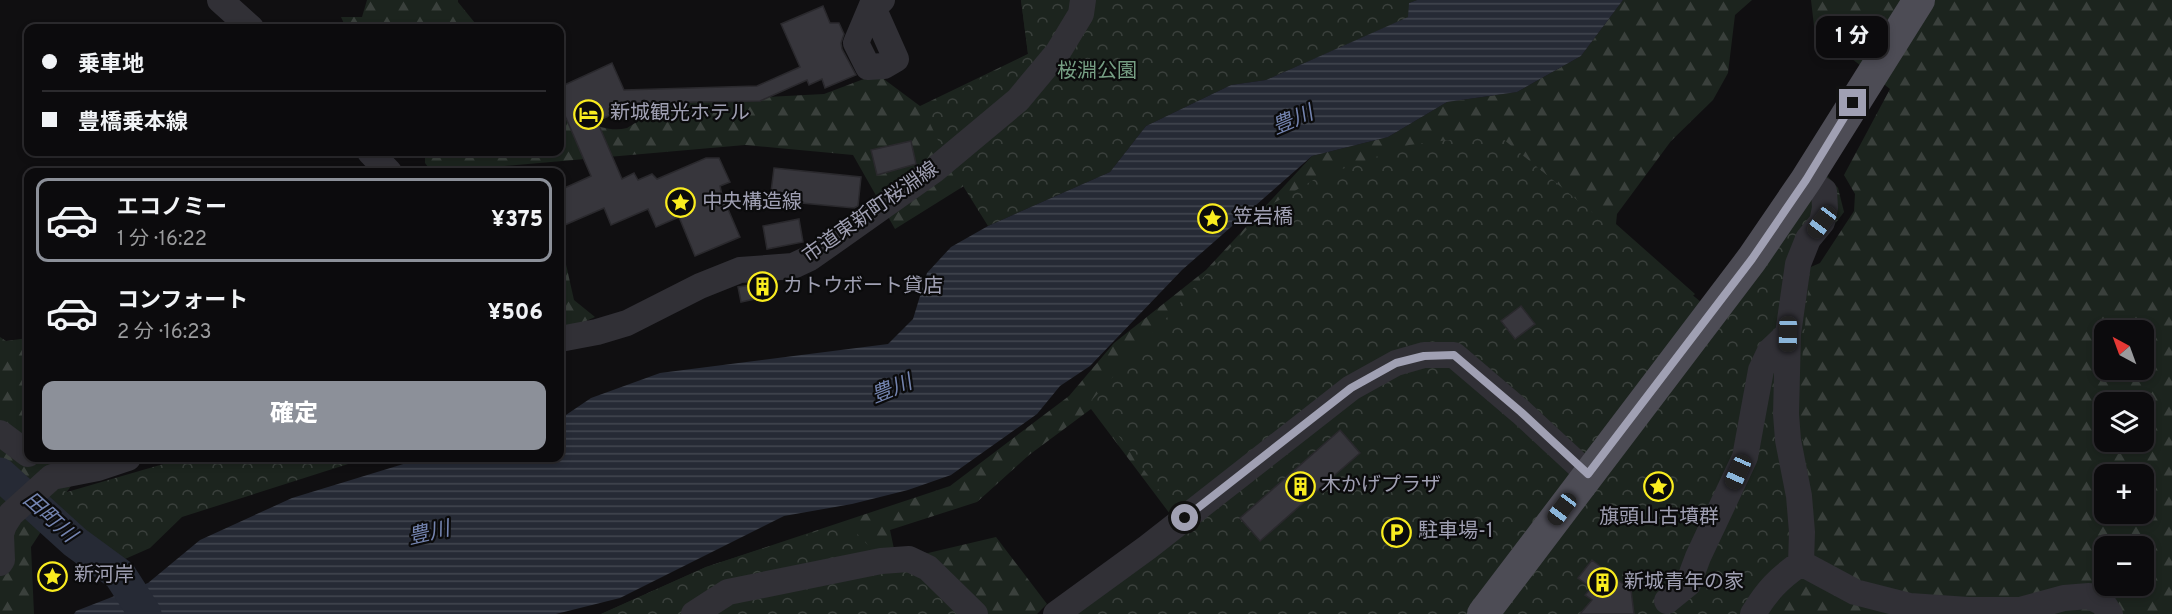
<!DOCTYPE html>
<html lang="ja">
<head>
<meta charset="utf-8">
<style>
	:root { --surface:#0c0b0d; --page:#151416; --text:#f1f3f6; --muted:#9a9b9d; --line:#2c2b2e; --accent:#8c9099 }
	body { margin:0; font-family:Overpass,"Noto Sans JP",sans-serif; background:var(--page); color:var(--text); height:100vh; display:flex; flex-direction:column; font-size:22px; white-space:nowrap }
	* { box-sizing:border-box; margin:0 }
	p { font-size:20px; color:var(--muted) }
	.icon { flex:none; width:33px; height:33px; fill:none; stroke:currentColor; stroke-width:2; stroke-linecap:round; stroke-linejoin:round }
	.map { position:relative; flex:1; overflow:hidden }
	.side { position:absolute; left:24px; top:168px; width:540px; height:294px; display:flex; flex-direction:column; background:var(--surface); border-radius:12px; box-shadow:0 3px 9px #0003,0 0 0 2px var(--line) }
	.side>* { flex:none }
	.banner { position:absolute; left:24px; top:24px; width:540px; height:132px; border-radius:12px; box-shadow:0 3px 9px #0003,0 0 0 2px var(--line); display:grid; align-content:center; height:132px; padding:0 18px; background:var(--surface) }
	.needle { width:39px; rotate:319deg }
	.tools { position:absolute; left:2094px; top:320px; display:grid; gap:12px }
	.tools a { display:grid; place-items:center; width:60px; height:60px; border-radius:12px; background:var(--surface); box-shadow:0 3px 9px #0003,0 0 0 2px var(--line); font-size:30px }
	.end { position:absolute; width:27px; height:27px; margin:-14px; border:8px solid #a0a0b3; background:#111; box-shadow:0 0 0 3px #111 }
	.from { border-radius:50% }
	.bubble { position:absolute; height:42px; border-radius:12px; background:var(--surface); box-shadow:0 3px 9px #0003,0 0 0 2px var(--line); font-size:20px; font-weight:800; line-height:42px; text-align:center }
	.car { position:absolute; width:18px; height:36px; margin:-18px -9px; border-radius:8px; box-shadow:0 0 4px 2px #0007; background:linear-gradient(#222 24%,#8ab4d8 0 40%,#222 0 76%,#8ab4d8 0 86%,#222 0) }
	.banner b { display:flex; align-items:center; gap:21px; height:57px; font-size:22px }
	.banner b+b { border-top:2px solid var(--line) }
	.banner i { width:15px; height:15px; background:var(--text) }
	ul { padding:10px 0 0; list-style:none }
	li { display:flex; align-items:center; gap:18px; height:84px; margin:0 12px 9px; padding:0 6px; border:3px solid transparent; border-radius:12px }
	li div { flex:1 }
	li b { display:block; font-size:22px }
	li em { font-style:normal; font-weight:800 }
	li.active { border-color:var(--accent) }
	li>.icon { width:54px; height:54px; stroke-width:1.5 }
	.cta { display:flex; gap:12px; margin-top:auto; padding:12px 18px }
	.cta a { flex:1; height:69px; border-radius:12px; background:var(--accent); color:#fff; font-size:24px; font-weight:800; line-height:69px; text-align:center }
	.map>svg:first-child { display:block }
	.forest { fill:url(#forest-firs); fill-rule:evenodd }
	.park { fill:url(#park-crowns) }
	.water { fill:url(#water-rules) }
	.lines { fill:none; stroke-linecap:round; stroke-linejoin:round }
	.river { stroke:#262a35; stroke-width:33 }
	.building { fill:#37363c; stroke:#2a292d; stroke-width:1.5 }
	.minor { stroke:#313036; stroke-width:26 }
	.major { stroke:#4d4c55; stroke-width:32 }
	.route { stroke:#a0a0b3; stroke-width:8 }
	.labels { text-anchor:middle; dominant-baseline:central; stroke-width:4.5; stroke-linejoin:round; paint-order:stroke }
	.park-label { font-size:20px; fill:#769f84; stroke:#0b0b0c }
	.poi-label { font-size:20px; fill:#a0a0b3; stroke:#0b0b0c; text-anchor:start }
	.street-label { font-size:20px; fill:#a0a0b3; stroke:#0b0b0c }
	.water-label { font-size:21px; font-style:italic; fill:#7484b0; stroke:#0b0b0c }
</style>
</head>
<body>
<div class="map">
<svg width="2172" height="614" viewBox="0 0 2172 614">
	<defs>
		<pattern id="forest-firs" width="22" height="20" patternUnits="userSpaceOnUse" patternTransform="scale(1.5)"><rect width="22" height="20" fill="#1c241e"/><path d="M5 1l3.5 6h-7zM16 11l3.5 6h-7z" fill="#3a403c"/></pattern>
		<pattern id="park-crowns" width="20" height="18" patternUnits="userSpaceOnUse" patternTransform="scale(1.5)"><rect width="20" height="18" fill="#1c241e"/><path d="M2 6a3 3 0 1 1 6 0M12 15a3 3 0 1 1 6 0" fill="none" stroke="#3a403c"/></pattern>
		<pattern id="water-rules" width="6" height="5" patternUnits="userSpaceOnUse" patternTransform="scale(1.5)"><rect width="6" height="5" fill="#262a35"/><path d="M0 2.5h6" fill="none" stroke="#424650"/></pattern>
	</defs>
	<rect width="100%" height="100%" fill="#100f11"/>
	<path class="forest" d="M367 0H458V2L479 28H346L341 17H362Z
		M1021 0H1262L895 229 853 155 745 145 504 166 492 172H432L425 163V152H560V109C580 118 604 134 627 128L669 102 824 94 877 74 920 106 1028 54Z
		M1623 0H1752L1735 15 1728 73 1713 100 1671 141 1617 214 1616 224 1695 294 1673 314 1249 453 1170 514 1091 409 1029 455 977 502 890 530 894 549 928 553 996 537 1047 604 1037 614H601L706 567 950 486 1069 396 1114 343 1206 270 1312 156 1388 137 1447 102 1517 92 1581 56Z
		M1811 0H2172V614H1512L1806 269 1820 263 1854 211 1855 194 1844 175 1890 89 1846 54 1814 26ZM2104 330H2144V369H2104ZM2104 402H2144V441H2104ZM2104 474H2144V513H2104ZM2104 546H2144V585H2104Z
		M560 241 561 242 574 300 595 317 564 331 560 345Z
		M0 337 6 341 28 338V458H89L31 547 34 614H0Z"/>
	<path class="park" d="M1021 0H1417L1409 3V17L1266 80 1231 85 1146 126 1110 172 988 226 950 165 923 109 1028 54Z
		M1497 134 1724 321 1823 171 1838 188 1844 212 1811 256 1798 407 1818 544 1791 556 1748 614H1073L1185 525 1092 400 1267 207 1317 178 1409 145Z
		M184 458H367L182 517 150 548 125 559 103 548 86 535 48 501 58 489 67 492Z
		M846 522 885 563 908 562 967 614H601L706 567Z"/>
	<path class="water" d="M1417 0H1623L1581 56 1517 92 1447 102 1388 137 1312 156 1182 270 1090 366 1060 386 1037 414 951 475 908 490 852 504 784 516 620 598 556 614H74L76 611 148 583 200 540 292 498 423 458H560V419L591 398 660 373 888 344 913 319 927 273 951 247 988 226 1110 172 1146 126 1231 85 1266 80 1408 17 1409 3Z"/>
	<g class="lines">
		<path class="river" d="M0 474 75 542 120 575 145 614"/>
	</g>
	<path class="building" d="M823 6 830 23H839L844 34 841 43 842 49 856 75 825 88 822 79 809 85 807 80 760 101 639 103 597 121 622 179 634 173 638 180 652 174 657 179 706 158H719L730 182 720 186 722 195 740 237 695 256 679 217 656 227 648 209 611 225 604 208 560 227V190L591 176 560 104V87L612 63 624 90 757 86 800 67 781 24Z
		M911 141 916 164 877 175 871 150Z
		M774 168 861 177 858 206 854 208 770 200Z
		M799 219 803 242 767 249 763 226Z
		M759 284 764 297 741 302 738 287Z
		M1521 306 1535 324 1515 339 1501 321Z
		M1340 430 1360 453 1260 541 1240 518Z
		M1592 560 1631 590 1634 614H1580L1592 600 1585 595 1591 588 1578 578Z"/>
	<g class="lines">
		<path class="minor" d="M220 0 251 28
			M872 5 896 59 884 66 868 67 856 43 872 5 882 0
			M370 152 389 172
			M1806 180 1824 191 1825 208 1822 222 1808 239 1798 264 1788 334 1786 414 1788 440 1799 496 1802 532 1801 563 1855 592 1910 606 1968 610H2020L2064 598 2089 596 2103 603 2110 614
			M560 339 597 332 627 323 700 286 740 270 793 266 810 258 933 171 1018 100 1058 52 1081 14 1083 0
			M0 433 28 454
			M0 563 2 560 1 534 4 525 11 514 52 477 98 468 128 458
			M1667 601 1688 584 1698 557 1745 457 1761 370 1770 351 1788 334
			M694 614 728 592 881 561 909 559 928 568 975 614
			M1056 614 1148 547 1351 388 1396 363 1424 355H1454L1521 412 1588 474
			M1753 614C1767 591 1778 579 1801 563"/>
		<path class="major" d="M1483 614 1752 259 1806 180 1919 0"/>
	</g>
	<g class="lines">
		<path class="route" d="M1185 518 1351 388 1396 363 1424 356 1454 355 1521 412 1588 474 1752 259 1806 180 1853 103"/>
	</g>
	<defs>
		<symbol id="hotel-ring" viewBox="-11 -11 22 22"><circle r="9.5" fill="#0b0b0c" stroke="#f9ec1f" stroke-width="1.5"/><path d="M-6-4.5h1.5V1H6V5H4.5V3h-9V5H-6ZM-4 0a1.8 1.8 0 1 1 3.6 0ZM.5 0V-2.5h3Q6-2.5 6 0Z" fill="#f9ec1f"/></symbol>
		<symbol id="sight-ring" viewBox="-11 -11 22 22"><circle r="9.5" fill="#0b0b0c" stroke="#f9ec1f" stroke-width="1.5"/><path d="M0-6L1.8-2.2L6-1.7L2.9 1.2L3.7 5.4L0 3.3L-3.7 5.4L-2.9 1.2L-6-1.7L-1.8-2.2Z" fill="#f9ec1f"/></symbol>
		<symbol id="building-ring" viewBox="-11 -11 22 22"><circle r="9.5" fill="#0b0b0c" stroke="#f9ec1f" stroke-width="1.5"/><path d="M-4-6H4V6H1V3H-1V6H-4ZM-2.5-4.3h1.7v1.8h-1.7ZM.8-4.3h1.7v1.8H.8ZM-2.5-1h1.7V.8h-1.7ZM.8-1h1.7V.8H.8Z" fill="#f9ec1f"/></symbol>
		<symbol id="parking-ring" viewBox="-11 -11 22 22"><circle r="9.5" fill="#0b0b0c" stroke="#f9ec1f" stroke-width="1.5"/><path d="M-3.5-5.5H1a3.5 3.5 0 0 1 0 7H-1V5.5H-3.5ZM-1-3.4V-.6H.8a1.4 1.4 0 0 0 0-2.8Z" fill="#f9ec1f"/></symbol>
	</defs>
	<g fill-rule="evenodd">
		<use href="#hotel-ring" x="572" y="98" width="33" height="33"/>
		<use href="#sight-ring" x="664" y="186" width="33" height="33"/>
		<use href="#sight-ring" x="1196" y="202" width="33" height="33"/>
		<use href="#building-ring" x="746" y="270" width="33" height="33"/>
		<use href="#building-ring" x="1284" y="470" width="33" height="33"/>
		<use href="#sight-ring" x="1642" y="470" width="33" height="33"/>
		<use href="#parking-ring" x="1380" y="516" width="33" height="33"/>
		<use href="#sight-ring" x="36" y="560" width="33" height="33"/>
		<use href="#building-ring" x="1586" y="566" width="33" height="33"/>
	</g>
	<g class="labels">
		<g class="park-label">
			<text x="1097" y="72">桜淵公園</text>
		</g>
		<g class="poi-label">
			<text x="610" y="114">新城観光ホテル</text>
			<text x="702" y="203">中央構造線</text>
			<text x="1233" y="218">笠岩橋</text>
			<text x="783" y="287">カトウボート貸店</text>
			<text x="1321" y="486">木かげプラザ</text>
			<text x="1659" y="518" text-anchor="middle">旗頭山古墳群</text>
			<text x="1418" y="532">駐車場-1</text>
			<text x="74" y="576">新河岸</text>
			<text x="1624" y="583">新城青年の家</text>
		</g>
		<g class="street-label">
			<text transform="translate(871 213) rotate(-35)">市道東新町桜淵線</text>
		</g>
		<g class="water-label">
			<text transform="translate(1293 121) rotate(-23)">豊川</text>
			<text transform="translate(892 390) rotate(-22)">豊川</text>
			<text transform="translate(49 518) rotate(42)">田町川</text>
			<text transform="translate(429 534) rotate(-13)">豊川</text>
		</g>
	</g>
</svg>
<div class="tools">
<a><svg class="needle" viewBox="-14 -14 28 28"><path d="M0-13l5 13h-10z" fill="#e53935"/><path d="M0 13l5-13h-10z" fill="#9a9b9d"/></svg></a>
<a><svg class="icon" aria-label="layers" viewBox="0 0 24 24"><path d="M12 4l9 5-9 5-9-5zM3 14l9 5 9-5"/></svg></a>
<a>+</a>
<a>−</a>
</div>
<i class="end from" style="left:1185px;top:518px"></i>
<i class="end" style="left:1853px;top:103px"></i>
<div class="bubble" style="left:1816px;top:16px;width:72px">1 分</div>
<i class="car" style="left:1822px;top:222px;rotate:217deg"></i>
<i class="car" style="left:1788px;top:334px;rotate:181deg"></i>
<i class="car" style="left:1738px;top:472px;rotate:204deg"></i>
<i class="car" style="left:1562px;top:509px;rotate:217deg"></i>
<div class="banner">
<b><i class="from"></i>乗車地</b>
<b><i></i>豊橋乗本線</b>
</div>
<section class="side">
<ul>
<li class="active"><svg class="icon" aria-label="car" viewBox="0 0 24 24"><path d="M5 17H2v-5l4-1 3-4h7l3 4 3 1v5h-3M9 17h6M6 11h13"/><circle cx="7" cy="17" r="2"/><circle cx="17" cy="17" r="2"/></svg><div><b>エコノミー</b><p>1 分 · 16:22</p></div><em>¥375</em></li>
<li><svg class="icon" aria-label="car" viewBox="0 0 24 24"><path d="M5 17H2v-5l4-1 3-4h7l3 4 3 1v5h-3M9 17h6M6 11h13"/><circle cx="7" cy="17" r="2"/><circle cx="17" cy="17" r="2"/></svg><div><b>コンフォート</b><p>2 分 · 16:23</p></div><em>¥506</em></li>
</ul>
<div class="cta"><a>確定</a></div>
</section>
</div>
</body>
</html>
